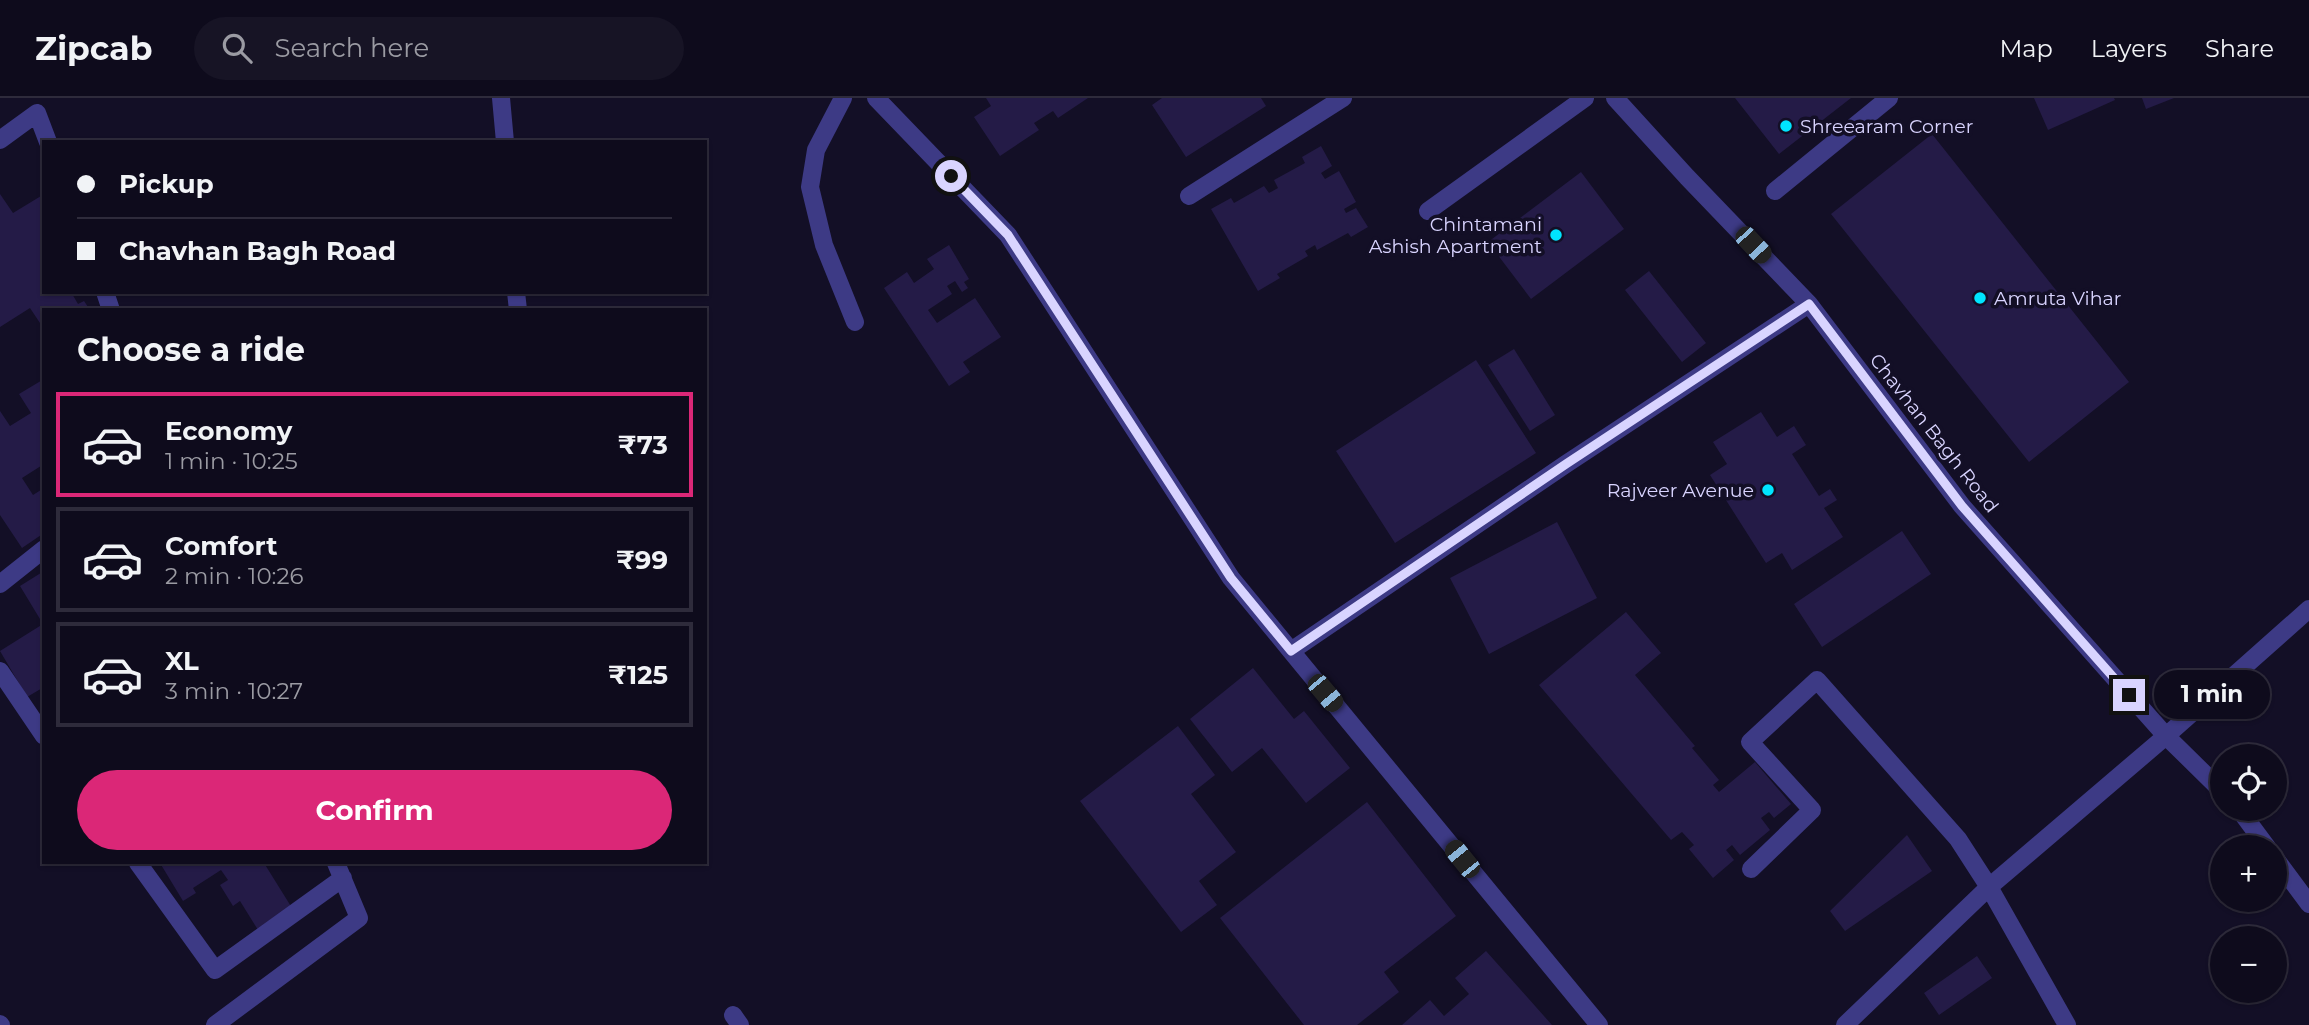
<!DOCTYPE html>
<html lang="en">
<head>
<meta charset="utf-8">
<style>
	:root { --surface:#0e0b1c; --page:#171425; --text:#f1f3f6; --muted:#9b9ba3; --line:#2e2b3b; --accent:#db2777 }
	body { margin:0; font-family:Montserrat,sans-serif; background:var(--page); color:var(--text); height:100vh; display:flex; flex-direction:column; font-size:26px; white-space:nowrap }
	* { box-sizing:border-box; margin:0 }
	p { font-size:23px; color:var(--muted) }
	.icon { flex:none; width:38px; height:38px; fill:none; stroke:currentColor; stroke-width:2; stroke-linecap:round; stroke-linejoin:round }
	.map { position:relative; flex:1; overflow:hidden }
	.details { position:absolute; left:42px; top:210px; width:665px; height:556px; display:flex; flex-direction:column; background:var(--surface); border-radius:0px; box-shadow:0 2px 5px #0004,0 0 0 2px var(--line) }
	.details>* { flex:none }
	.banner { position:absolute; left:42px; top:42px; width:665px; height:154px; border-radius:0px; box-shadow:0 2px 5px #0004,0 0 0 2px var(--line); display:grid; align-content:center; height:154px; padding:0 35px; background:var(--surface) }
	.buttons { position:absolute; left:2210px; top:646px; display:grid; gap:14px }
	.buttons a { display:grid; place-items:center; width:77px; height:77px; border-radius:50%; background:var(--surface); box-shadow:0 2px 5px #0004,0 0 0 2px var(--line); font-size:35px }
	.end { position:absolute; width:32px; height:32px; margin:-16px; border:9px solid #d9d4ff; background:#111; box-shadow:0 0 0 4px #111 }
	.from { border-radius:50% }
	.bubble { position:absolute; height:49px; border-radius:24px; background:var(--surface); box-shadow:0 2px 5px #0004,0 0 0 2px var(--line); font-size:23px; font-weight:700; line-height:49px; text-align:center }
	.car { position:absolute; width:21px; height:42px; margin:-21px -10px; border-radius:9px; box-shadow:0 0 5px 2px #0007; background:linear-gradient(#222 24%,#8ab4d8 0 40%,#222 0 76%,#8ab4d8 0 86%,#222 0) }
	.banner b { display:flex; align-items:center; gap:24px; height:66px; font-size:26px }
	.banner b+b { border-top:2px solid var(--line) }
	.banner i { width:18px; height:18px; background:var(--text) }
	ul { padding:0; list-style:none }
	li { display:flex; align-items:center; gap:21px; height:105px; margin:0 14px 10px; padding:0 21px; border:4px solid var(--line); border-radius:0px }
	li div { flex:1 }
	li b { display:block; font-size:26px }
	li em { font-style:normal; font-weight:700 }
	li.active { border-color:var(--accent) }
	li>.icon { width:63px; height:63px; stroke-width:1.5 }
	h2 { padding:0 35px; font-size:32px; line-height:84px }
	.action { display:flex; gap:14px; margin-top:auto; padding:14px 35px }
	.action a { flex:1; height:80px; border-radius:42px; background:var(--accent); color:#fff; font-size:28px; font-weight:700; line-height:80px; text-align:center }
	header { display:flex; align-items:center; gap:42px; box-sizing:border-box; height:98px; padding:0 35px; background:var(--surface); border-bottom:2px solid var(--line) }
	header strong { font-size:33px }
	nav { display:flex; gap:38px; margin-inline-start:auto; font-size:24px }
	.search { width:490px; height:63px; background:var(--page); display:flex; align-items:center; gap:18px; box-sizing:border-box; padding:0 24px; border-radius:38px; color:var(--muted); font-size:26px }
	.map>svg:first-child { display:block }
	.building { fill:#241b47 }
	.lines { fill:none; stroke-linecap:round; stroke-linejoin:round }
	.minor { stroke:#3d3a85; stroke-width:18 }
	.route { stroke:#d9d4ff; stroke-width:9 }
	.poi-dot { fill:#00e5ff; stroke:#130f26; stroke-width:2.5 }
	.labels { text-anchor:middle; dominant-baseline:central; stroke-width:7; stroke-linejoin:round; paint-order:stroke }
	.poi-label { font-size:19px; fill:#d9d4ff; stroke:#130f26; text-anchor:start }
	.street-label { font-size:19px; fill:#d9d4ff; stroke:#130f26 }
</style>
</head>
<body>
<header>
<strong>Zipcab</strong>
<div class="search"><svg class="icon" aria-label="search" viewBox="0 0 24 24"><circle cx="10" cy="10" r="6"/><path d="M15 15l6 6"/></svg>Search here</div>
<nav><a>Map</a><a>Layers</a><a>Share</a></nav>
</header>
<div class="map">
<svg width="2309" height="927" viewBox="0 0 2309 927">
	<rect width="100%" height="100%" fill="#130f26"/>
	<path class="building" d="M986 0H1088L1058 20 1053 13 1034 25 1039 32 1000 58 974 19 991 8Z
		M1162 0H1261L1266 8 1186 59 1152 7Z
		M1735 0H1851L1779 56Z
		M2034 0H2114L2115 2 2048 32Z
		M2142 0H2174L2146 11Z
		M1932 36 2129 284 2029 364 1831 116Z
		M1321 48 1332 68 1321 75 1325 81 1339 73 1356 104 1344 111 1346 115 1356 110 1368 129 1351 139 1348 135 1317 152 1315 147 1305 153 1308 158 1277 176 1280 180 1258 193 1211 111 1231 100 1234 105 1264 88 1269 95 1278 90 1274 82 1305 65 1302 59Z
		M1581 74 1624 131 1531 201 1488 144Z
		M0 96 13 115 41 98 44 105V194H58L61 197 71 194 78 206 84 203 90 212H44V231L30 210 0 229Z
		M949 147 969 181 964 184 968 190 962 194 955 183 947 188 952 196 928 212 937 225 975 200 1001 239 963 264 970 274 949 288 884 190 907 174 914 185 934 171 927 161Z
		M1649 173 1706 245 1682 264 1625 192Z
		M1514 251 1555 317 1530 333 1488 267Z
		M1476 262 1536 355 1395 445 1336 353Z
		M44 281V366L22 380 33 397 44 390V435L22 450 0 417V313L10 328 31 315 19 296Z
		M1761 314 1777 339 1794 328 1806 347 1792 356 1819 398 1830 391 1837 402 1824 410 1843 439 1792 472 1782 455 1766 465 1710 377 1727 366 1713 344Z
		M1557 424 1597 500 1489 556 1450 480Z
		M1902 433 1931 476 1822 549 1794 506Z
		M44 473V589L27 599 0 553 43 526 20 488Z
		M1626 514 1661 555 1635 577 1695 648 1692 650 1719 682 1713 687 1719 694 1755 664 1791 706 1774 720 1769 714 1761 720 1770 732 1740 757 1732 747 1726 752 1734 762 1713 780 1689 751 1694 747 1682 734 1671 742 1539 587Z
		M1253 570 1294 621 1304 613 1350 670 1306 705 1262 650 1232 674 1190 621Z
		M1178 628 1215 677 1191 696 1236 754 1199 783 1217 807 1181 834 1080 703Z
		M1367 704 1456 818 1384 874 1399 894 1357 927H1304L1220 820Z
		M1907 737 1932 773 1845 833 1830 813Z
		M160 765H264L292 810 258 832 240 803 233 808 220 787 228 782 221 772 193 790 196 795 183 803Z
		M1486 853 1552 927H1402L1430 902 1444 918 1469 896 1455 880Z
		M1977 858 1992 880 1939 917 1924 895Z"/>
	<g class="lines">
		<path class="minor" d="M501 0 505 44
			M843 0 816 52 810 89 824 147 855 224
			M876 0 1008 137 1231 480 1291 553 1566 366 1809 206
			M1615 0 1687 79 1809 206 1962 408 2166 638 2222 693
			M0 42 37 15 48 44
			M1775 93 1889 0
			M1189 98 1343 0
			M1428 113 1585 0
			M105 194 111 212
			M516 194 518 212
			M0 486 44 451
			M1291 553 1599 927
			M0 573 44 638
			M2238 710 2267 749
			M2275 760 2309 806
			M138 765 215 872 343 780
			M1751 771 1812 712 1750 644 1817 582 1958 741 1989 789 2166 638 2309 511
			M733 917 740 927
			M0 926 1 927
			M215 927 359 820 336 765
			M1845 927 1989 789 2067 927"/>
	</g>
	<g class="lines">
		<path class="route" d="M951 78 1008 137 1231 480 1291 553 1566 366 1809 206 1962 408 2129 597"/>
	</g>
	<g class="poi-dot">
		<circle cx="1786" cy="28" r="7"/>
		<circle cx="1556" cy="137" r="7"/>
		<circle cx="1980" cy="200" r="7"/>
		<circle cx="1768" cy="392" r="7"/>
	</g>
	<g class="labels">
		<g class="poi-label">
			<text x="1800" y="28">Shreearam Corner</text>
			<text x="1542" y="126" text-anchor="end">Chintamani<tspan x="1542" dy="22">Ashish Apartment</tspan></text>
			<text x="1994" y="200">Amruta Vihar</text>
			<text x="1754" y="392" text-anchor="end">Rajveer Avenue</text>
		</g>
		<g class="street-label">
			<text transform="translate(1934 335) rotate(52)">Chavhan Bagh Road</text>
		</g>
	</g>
</svg>
<div class="buttons">
<a><svg class="icon" aria-label="locate" viewBox="0 0 24 24"><circle cx="12" cy="12" r="6"/><path d="M12 2v4M12 18v4M2 12h4M18 12h4"/></svg></a>
<a>+</a>
<a>−</a>
</div>
<i class="end from" style="left:951px;top:78px"></i>
<i class="end" style="left:2129px;top:597px"></i>
<div class="bubble" style="left:2154px;top:572px;width:116px">1 min</div>
<i class="car" style="left:1753px;top:147px;rotate:137deg"></i>
<i class="car" style="left:1325px;top:595px;rotate:140deg"></i>
<i class="car" style="left:1462px;top:761px;rotate:321deg"></i>
<div class="banner">
<b><i class="from"></i>Pickup</b>
<b><i></i>Chavhan Bagh Road</b>
</div>
<section class="details">
<h2>Choose a ride</h2>
<ul>
<li class="active"><svg class="icon" aria-label="car" viewBox="0 0 24 24"><path d="M5 17H2v-5l4-1 3-4h7l3 4 3 1v5h-3M9 17h6M6 11h13"/><circle cx="7" cy="17" r="2"/><circle cx="17" cy="17" r="2"/></svg><div><b>Economy</b><p>1 min · 10:25</p></div><em>₹73</em></li>
<li><svg class="icon" aria-label="car" viewBox="0 0 24 24"><path d="M5 17H2v-5l4-1 3-4h7l3 4 3 1v5h-3M9 17h6M6 11h13"/><circle cx="7" cy="17" r="2"/><circle cx="17" cy="17" r="2"/></svg><div><b>Comfort</b><p>2 min · 10:26</p></div><em>₹99</em></li>
<li><svg class="icon" aria-label="car" viewBox="0 0 24 24"><path d="M5 17H2v-5l4-1 3-4h7l3 4 3 1v5h-3M9 17h6M6 11h13"/><circle cx="7" cy="17" r="2"/><circle cx="17" cy="17" r="2"/></svg><div><b>XL</b><p>3 min · 10:27</p></div><em>₹125</em></li>
</ul>
<div class="action"><a>Confirm</a></div>
</section>
</div>
</body>
</html>
